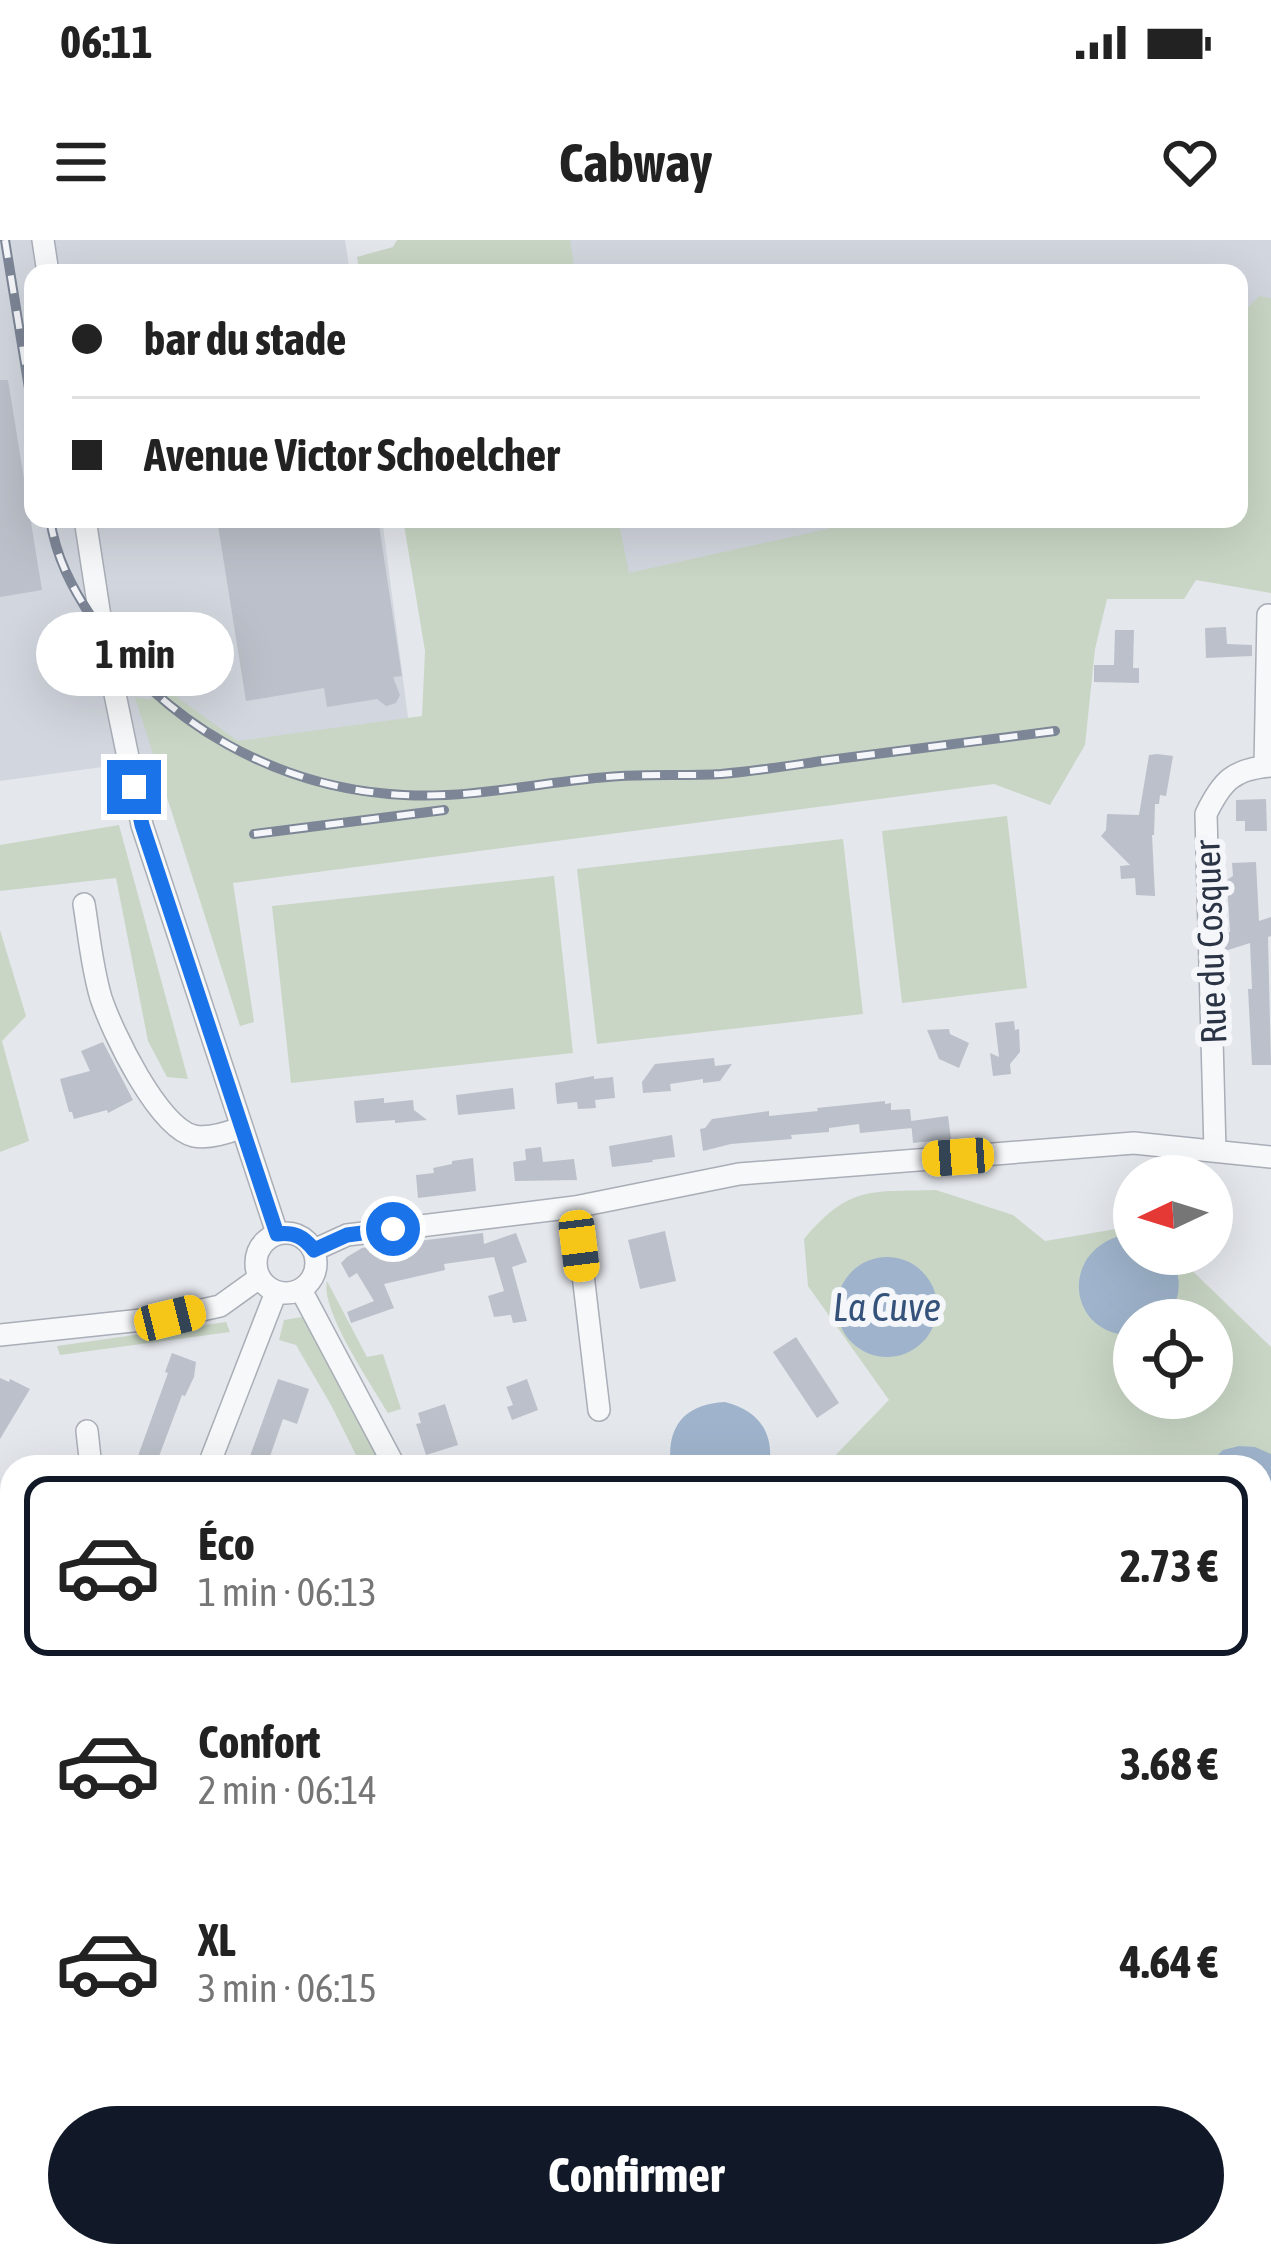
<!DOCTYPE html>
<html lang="fr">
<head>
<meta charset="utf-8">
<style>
	:root { --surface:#fff; --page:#f6f6f6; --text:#222; --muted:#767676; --line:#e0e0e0; --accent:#111827 }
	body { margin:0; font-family:"Asap Condensed",sans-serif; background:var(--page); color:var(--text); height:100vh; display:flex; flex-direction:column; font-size:45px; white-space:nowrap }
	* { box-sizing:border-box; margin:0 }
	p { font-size:39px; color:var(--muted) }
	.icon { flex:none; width:66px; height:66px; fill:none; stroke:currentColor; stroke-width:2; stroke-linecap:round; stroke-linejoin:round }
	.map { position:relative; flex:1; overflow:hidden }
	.side { position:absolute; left:0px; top:1215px; width:1272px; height:813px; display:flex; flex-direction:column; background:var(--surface); border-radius:36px 36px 0 0; box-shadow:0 12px 48px #0002 }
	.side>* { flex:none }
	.top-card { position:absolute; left:24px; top:24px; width:1224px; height:264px; border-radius:24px; box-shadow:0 12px 48px #0002; display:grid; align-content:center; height:264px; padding:0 48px; background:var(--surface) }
	.needle { width:78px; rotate:266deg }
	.controls { position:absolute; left:1113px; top:915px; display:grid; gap:24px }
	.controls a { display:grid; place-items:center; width:120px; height:120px; border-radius:50%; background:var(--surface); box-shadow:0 12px 48px #0002; font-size:60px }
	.end { position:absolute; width:54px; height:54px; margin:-27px; border:15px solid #1a73e8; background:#fff; box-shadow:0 0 0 6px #fff }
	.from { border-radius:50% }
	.bubble { position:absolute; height:84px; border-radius:42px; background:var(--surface); box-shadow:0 12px 48px #0002; font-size:39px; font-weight:700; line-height:84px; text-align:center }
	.car { position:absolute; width:36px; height:72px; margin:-36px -18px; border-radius:15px; box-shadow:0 0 9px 3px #0007; background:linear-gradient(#f5c518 24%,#345 0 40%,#f5c518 0 76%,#345 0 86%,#f5c518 0) }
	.top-card b { display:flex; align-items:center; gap:42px; height:114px; font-size:45px }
	.top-card b+b { border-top:3px solid var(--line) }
	.top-card i { width:30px; height:30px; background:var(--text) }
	ul { padding:21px 0 0; list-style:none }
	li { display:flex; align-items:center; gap:36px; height:180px; margin:0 24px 18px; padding:0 24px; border:6px solid transparent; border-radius:24px }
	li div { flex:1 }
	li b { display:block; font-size:45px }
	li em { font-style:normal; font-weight:700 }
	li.active { border-color:var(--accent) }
	li>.icon { width:108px; height:108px; stroke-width:1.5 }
	.cta { display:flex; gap:24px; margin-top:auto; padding:24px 48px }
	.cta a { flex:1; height:138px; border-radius:72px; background:var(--accent); color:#fff; font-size:48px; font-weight:700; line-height:138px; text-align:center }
	.status { display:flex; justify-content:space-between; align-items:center; height:84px; padding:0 60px; background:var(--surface); direction:ltr }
	.status svg { height:33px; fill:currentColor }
	header { display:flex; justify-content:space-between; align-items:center; height:156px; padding:0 48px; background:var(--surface); font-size:54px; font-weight:700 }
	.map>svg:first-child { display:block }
	.built { fill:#d2d6de }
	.green { fill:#c9d6c5; fill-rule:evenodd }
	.water { fill:#9fb4cc }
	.building { fill:#bbc0ca }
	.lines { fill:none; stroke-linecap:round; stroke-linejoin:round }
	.minor-casing { stroke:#a9aeb7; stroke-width:24 }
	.minor { stroke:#f7f8fa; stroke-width:21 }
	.rail-casing { stroke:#7d8696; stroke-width:10 }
	.rail { stroke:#f4f6f9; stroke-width:6; stroke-dasharray:18; stroke-linecap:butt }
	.route { stroke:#1a73e8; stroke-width:15 }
	.labels { text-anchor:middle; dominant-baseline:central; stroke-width:12; stroke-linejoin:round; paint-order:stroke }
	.street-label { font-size:36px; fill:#2b3445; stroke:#f4f6f9 }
	.water-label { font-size:39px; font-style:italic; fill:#34527a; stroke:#f4f6f9 }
</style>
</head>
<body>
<div class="status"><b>06:11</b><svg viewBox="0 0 49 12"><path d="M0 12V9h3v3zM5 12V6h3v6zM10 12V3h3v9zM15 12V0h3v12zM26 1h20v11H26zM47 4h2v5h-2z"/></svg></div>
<header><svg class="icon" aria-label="menu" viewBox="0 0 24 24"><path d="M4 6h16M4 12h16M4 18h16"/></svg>Cabway<svg class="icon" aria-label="heart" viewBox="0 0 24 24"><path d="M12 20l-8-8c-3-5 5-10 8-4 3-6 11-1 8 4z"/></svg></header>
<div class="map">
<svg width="1271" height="2026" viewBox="0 0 1271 2026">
	<rect width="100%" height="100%" fill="#e4e7ec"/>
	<path class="built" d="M0 0H345L350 33H33V279H382L409 485 0 541Z
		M569 0H1271V109L1239 129V33H575Z
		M618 279H945L628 336Z"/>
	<path class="green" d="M397 0H570L575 33H360L357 17 393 7Z
		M1259 56 1271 58V353L1196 340 1184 359H1107L1095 409 1085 505 1050 565 994 544 233 643 254 782 240 786 135 457 149 460 167 450 238 501 422 476 425 411 403 279H618L629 333 873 279H1239V77Z
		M1007 576 1027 748 902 763 882 591Z
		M119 585 188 839 167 837 148 801 116 638 0 651V605Z
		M843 599 863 774 597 804 577 629Z
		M554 636 573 813 291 843 272 666Z
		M0 690 26 776 2 801 29 901 0 912Z
		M936 950 1013 975 1045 1001 1134 986V1014H1175L1271 1107V1622L1260 1633V1227H824L889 1160 808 1046 804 999C850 945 870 952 936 950ZM1134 1080H1212V1158H1134Z
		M327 1041 367 1117 383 1114 401 1169 388 1173C372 1145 320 1070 327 1041Z
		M302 1077 363 1183 383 1227H362L331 1165 296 1105 279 1100 284 1080Z
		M226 1082 230 1092 60 1115 57 1106Z"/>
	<path class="water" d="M1127 994 1134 995V1014H1169C1183 1038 1182 1058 1165 1080H1134V1095C1068 1098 1056 1009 1127 994Z
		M837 1067a50 50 0 1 1 100 0a50 50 0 1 1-100 0Z
		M725 1162C758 1170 775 1193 769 1227H671C666 1187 684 1164 725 1162Z
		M1239 1206 1255 1207 1271 1214V1291L1260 1297V1227H1205L1223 1210Z"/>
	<path class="building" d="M0 140H8L42 350 0 357Z
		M217 279H378L402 436 393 437 400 455 396 463 386 466 377 459 327 467 324 448 246 461Z
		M1226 387 1227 404 1252 405V416L1206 418 1205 388Z
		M1115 390H1134L1133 428H1139V443L1094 442V425H1114Z
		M1157 514 1173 516 1166 556 1160 555 1159 564H1155L1154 595H1152L1155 656 1136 655 1135 638 1121 639 1120 626 1130 625 1101 596 1106 590 1107 574 1139 575 1149 515Z
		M1266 559 1267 591H1245V581H1236V560Z
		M1256 622 1259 681 1271 677V696L1268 697 1271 825H1252L1248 749H1252L1250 703 1225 711 1224 693 1230 692 1227 640 1233 636 1232 623Z
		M1014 781 1015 790 1019 789 1020 812 1010 824 1011 834 993 836 990 813 999 817 995 783Z
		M949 789 950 794 969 803 959 828 939 819 927 790Z
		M103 802 133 860 108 873 107 870 74 879 72 872H69L60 839 90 831 81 811Z
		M714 818 715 826 732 824 720 841 703 843V839L670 844 671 851 643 853 642 842 655 824Z
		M594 836V839L613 837 615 858 595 860 596 868 578 869 577 862 557 864 555 843Z
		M513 848 515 869 458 875 456 855Z
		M384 858V863L413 860 414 870 427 880 395 883V880L356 883 354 861Z
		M885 861V864L891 863V870L910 869 912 888 860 893 859 884 829 888V892L791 895 792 899 731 904 703 911 700 889 705 888 712 879 769 871V876L818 871 817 868Z
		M948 876 951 899 913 903 911 881Z
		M672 895 675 917 652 920 653 922 612 927 609 906Z
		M541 907 543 922 574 919 577 940 515 941 513 922 526 920 525 909Z
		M473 918 476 951 418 958 416 935 434 933 433 928 452 924V921Z
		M665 991 676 1041 640 1049 628 1000Z
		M483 993 484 1004 516 993 527 1022 512 1027 527 1081 513 1083 511 1075 494 1077 488 1056 504 1051 494 1017 444 1024 445 1030 384 1044 394 1068 351 1083 347 1072 374 1061 357 1033 349 1038 341 1023 347 1017 362 1008Z
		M796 1097 839 1163 817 1178 773 1112Z
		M172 1113 196 1122 194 1137 185 1156 182 1155 155 1227H134L168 1133 165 1132Z
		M0 1138 9 1142 10 1139 30 1149 0 1199Z
		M278 1139 309 1149 297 1184 283 1179 268 1222 250 1216Z
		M527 1139 538 1170 512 1180 507 1167 513 1165 506 1147Z
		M445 1164 458 1205 426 1215 416 1184 421 1183 418 1173Z"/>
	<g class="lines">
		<defs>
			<path id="minor" d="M43 0 48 33
				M85 279 103 396 142 585 277 993
				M1265 526 1268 375
				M84 664C89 695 92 728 101 758 112 791 158 888 194 896 209 899 227 893 240 888
				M1215 911 1206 574C1222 541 1233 529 1271 526
				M575 967 599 1170
				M256 1023a30 30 0 1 1 60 0a30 30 0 1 1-60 0Z
				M314 1010 347 995 575 967 739 934 1134 903 1271 917
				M301 1050 395 1227
				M0 1095 170 1077 220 1066 259 1038
				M87 1191 91 1227
				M208 1227 276 1052
				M0 1460 12 1465
				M0 1772 12 1740
				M0 1822 12 1844
				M111 2016 116 2026
				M373 2016 374 2026
				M1089 2016 1098 2026
				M472 2026V2016
				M497 2026V2016
				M740 2026 763 2016"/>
		</defs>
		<use href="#minor" class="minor-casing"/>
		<use href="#minor" class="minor"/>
		<defs>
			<path id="rail" d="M5 0 33 173
				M50 279C56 317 71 346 92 378 160 484 279 549 404 555 477 559 548 540 621 536 654 534 688 536 721 534 757 531 793 525 829 520 904 510 979 501 1055 491
				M254 594 444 570"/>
		</defs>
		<use href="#rail" class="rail-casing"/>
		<use href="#rail" class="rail"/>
	</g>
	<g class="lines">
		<path class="route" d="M134 547 142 585 277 994C294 992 303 996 314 1010L347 995 393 989"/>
	</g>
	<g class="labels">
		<g class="street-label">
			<text transform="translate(1210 702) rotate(-92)">Rue du Cosquer</text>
		</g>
		<g class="water-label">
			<text x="887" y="1067">La Cuve</text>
		</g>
	</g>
</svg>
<div class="controls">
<a><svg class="needle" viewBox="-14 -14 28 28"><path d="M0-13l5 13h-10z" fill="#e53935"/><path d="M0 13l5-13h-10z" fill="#767676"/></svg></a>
<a><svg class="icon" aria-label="locate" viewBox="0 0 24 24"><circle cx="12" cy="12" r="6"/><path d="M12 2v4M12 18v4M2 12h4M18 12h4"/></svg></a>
</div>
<i class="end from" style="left:393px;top:989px"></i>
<i class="end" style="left:134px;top:547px"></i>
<div class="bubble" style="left:36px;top:372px;width:198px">1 min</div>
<i class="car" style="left:958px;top:917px;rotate:266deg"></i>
<i class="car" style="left:579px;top:1006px;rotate:173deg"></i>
<i class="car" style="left:170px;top:1078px;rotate:76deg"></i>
<div class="top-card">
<b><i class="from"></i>bar du stade</b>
<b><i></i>Avenue Victor Schoelcher</b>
</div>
<section class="side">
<ul>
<li class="active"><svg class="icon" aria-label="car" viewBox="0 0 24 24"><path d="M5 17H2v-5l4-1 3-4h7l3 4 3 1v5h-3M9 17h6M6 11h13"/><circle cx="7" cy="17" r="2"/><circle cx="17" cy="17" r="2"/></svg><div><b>Éco</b><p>1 min · 06:13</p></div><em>2.73 €</em></li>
<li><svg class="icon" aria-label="car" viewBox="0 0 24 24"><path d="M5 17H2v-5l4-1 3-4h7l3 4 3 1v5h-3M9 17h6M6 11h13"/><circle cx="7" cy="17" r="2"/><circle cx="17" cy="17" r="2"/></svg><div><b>Confort</b><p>2 min · 06:14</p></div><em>3.68 €</em></li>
<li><svg class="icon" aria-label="car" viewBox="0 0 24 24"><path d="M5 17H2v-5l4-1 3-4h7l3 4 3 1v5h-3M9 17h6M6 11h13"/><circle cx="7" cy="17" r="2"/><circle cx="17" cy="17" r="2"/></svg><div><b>XL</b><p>3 min · 06:15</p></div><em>4.64 €</em></li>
</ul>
<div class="cta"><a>Confirmer</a></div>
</section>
</div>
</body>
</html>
